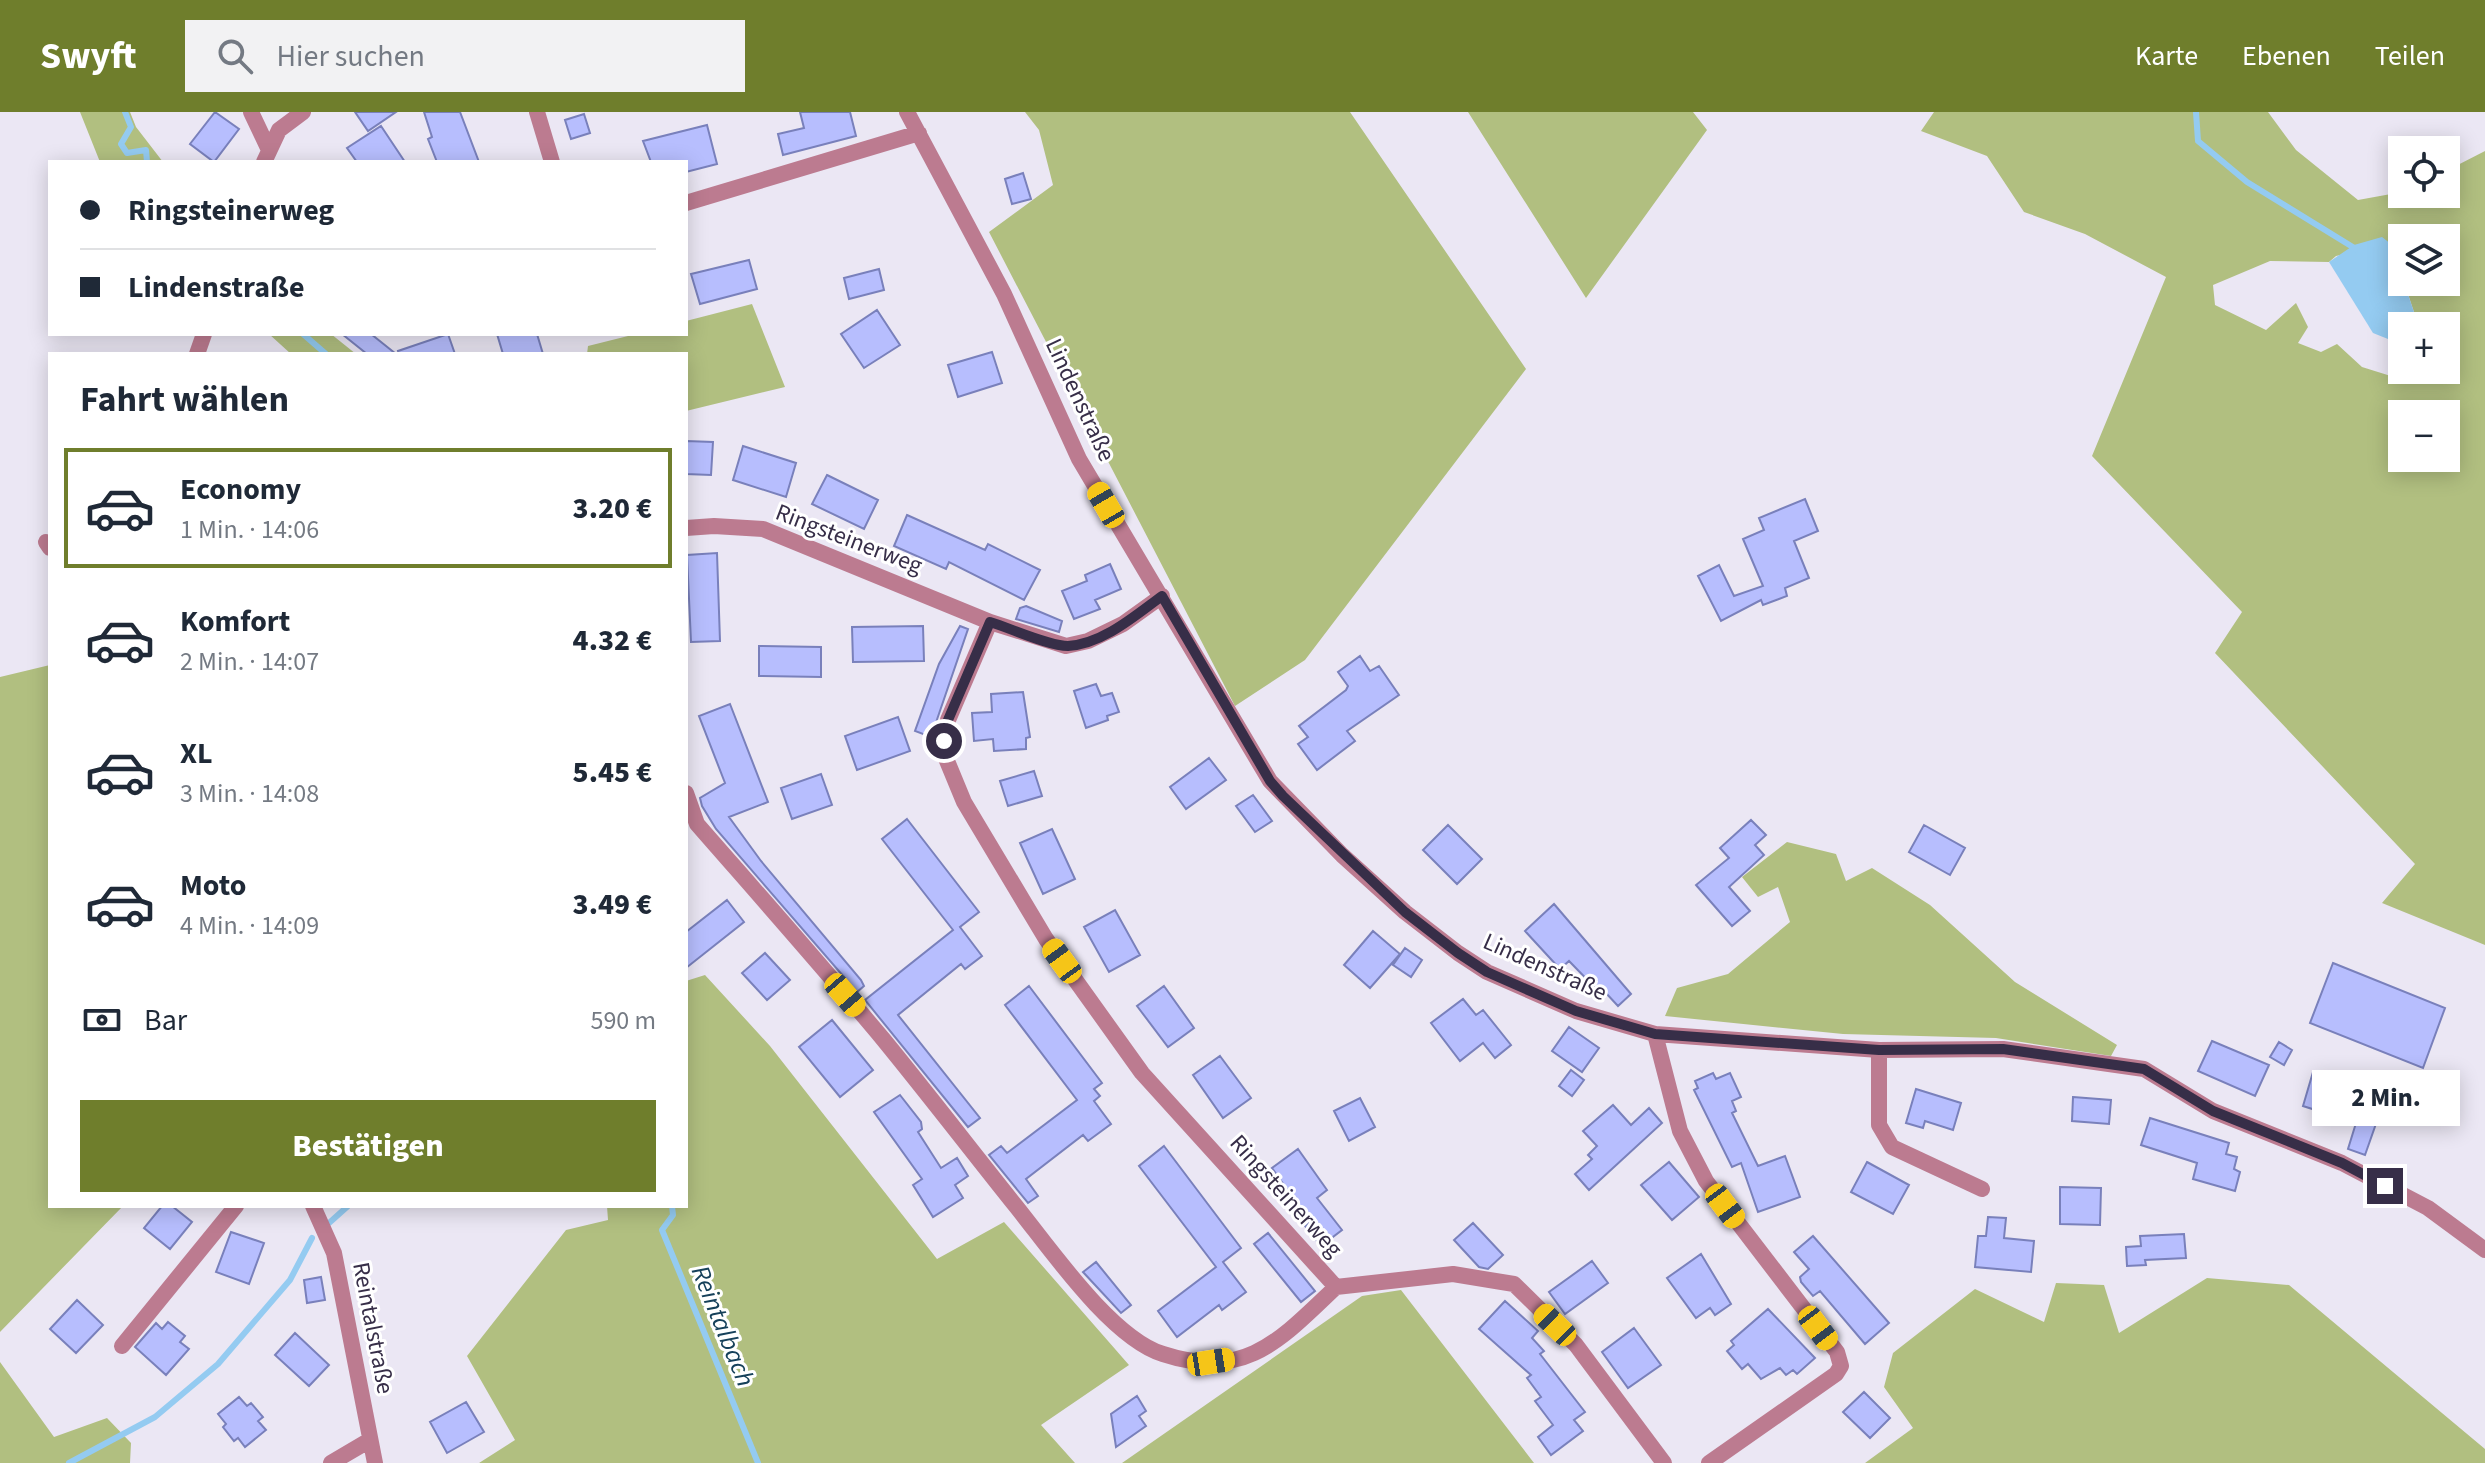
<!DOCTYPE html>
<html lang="de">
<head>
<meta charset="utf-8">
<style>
	:root { --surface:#fff; --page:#f2f2f3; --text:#1f2937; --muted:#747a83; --line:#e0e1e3; --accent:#6f7e2c }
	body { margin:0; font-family:"Source Sans 3",sans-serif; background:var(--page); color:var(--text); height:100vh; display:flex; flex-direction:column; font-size:30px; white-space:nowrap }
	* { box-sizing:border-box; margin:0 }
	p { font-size:26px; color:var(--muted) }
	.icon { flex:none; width:44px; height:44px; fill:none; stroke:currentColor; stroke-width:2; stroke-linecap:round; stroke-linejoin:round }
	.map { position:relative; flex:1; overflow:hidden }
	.side { position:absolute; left:48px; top:240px; width:640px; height:856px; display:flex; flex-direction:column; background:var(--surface); border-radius:0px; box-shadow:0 4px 20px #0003 }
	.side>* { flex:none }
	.top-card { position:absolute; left:48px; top:48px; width:640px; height:176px; border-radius:0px; box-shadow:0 4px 20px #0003; display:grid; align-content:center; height:176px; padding:0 32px; background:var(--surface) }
	.buttons { position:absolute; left:2388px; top:24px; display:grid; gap:16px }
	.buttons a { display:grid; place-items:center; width:72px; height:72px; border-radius:0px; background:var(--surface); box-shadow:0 4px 20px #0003; font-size:40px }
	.end { position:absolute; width:36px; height:36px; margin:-18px; border:10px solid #372e48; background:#fff; box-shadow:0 0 0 4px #fff }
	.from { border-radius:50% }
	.bubble { position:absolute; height:56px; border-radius:0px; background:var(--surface); box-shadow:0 4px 20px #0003; font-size:26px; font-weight:800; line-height:56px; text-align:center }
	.car { position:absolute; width:24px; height:48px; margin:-24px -12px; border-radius:10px; box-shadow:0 0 6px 2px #0007; background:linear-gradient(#f5c518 24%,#345 0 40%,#f5c518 0 76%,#345 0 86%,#f5c518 0) }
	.top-card b { display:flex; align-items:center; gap:28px; height:76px; font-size:30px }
	.top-card b+b { border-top:2px solid var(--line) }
	.top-card i { width:20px; height:20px; background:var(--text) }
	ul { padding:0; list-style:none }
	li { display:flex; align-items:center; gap:24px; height:120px; margin:0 16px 12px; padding:0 16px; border:4px solid transparent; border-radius:0px }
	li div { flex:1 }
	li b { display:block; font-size:30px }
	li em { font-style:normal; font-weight:800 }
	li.active { border-color:var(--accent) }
	li>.icon { width:72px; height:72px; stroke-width:1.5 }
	h2 { padding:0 32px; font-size:36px; line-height:96px }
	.pay { display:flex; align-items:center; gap:20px; height:88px; padding:0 32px; font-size:30px }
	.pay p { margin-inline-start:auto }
	.primary-button { display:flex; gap:16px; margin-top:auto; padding:16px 32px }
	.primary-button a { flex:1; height:92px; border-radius:0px; background:var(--accent); color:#fff; font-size:32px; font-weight:800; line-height:92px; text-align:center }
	header { display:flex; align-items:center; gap:48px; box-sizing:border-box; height:112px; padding:0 40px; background:var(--accent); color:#fff }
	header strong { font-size:38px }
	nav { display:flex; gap:44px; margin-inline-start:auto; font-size:28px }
	.search { width:560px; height:72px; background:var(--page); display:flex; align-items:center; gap:20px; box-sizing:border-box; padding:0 28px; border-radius:0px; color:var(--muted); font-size:30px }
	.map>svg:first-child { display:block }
	.green { fill:#b1bf80; fill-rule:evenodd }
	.water { fill:#94cbf1 }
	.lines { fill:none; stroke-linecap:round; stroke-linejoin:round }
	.stream { stroke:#94cbf1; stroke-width:6 }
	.building { fill:#b7befe; stroke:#7980bb; stroke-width:2 }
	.street { stroke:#bc7b90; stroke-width:16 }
	.route { stroke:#372e48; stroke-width:10 }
	.labels { text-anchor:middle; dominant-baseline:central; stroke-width:6; stroke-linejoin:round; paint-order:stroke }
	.street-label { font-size:24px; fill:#372e48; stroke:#fff }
	.water-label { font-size:26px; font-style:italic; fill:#16415a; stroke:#fff }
</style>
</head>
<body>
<header>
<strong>Swyft</strong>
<div class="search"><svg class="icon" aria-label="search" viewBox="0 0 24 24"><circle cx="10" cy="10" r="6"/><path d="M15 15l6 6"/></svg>Hier suchen</div>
<nav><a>Karte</a><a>Ebenen</a><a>Teilen</a></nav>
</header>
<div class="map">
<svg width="2485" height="1351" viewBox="0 0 2485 1351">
	<rect width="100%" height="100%" fill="#ebe7f4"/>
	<path class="green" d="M80 0H130L136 15 163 50H100Z
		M1025 0H1350L1526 257 1305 548 1235 594 989 120 1053 73 1039 18Z
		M1468 0H1693L1707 18 1586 186Z
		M1934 0H2268L2296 38 2358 88 2402 80 2446 82V59L2485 39V833L2382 791 2415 752 2215 541 2242 500 2092 344 2166 165 2085 122 2024 100 1987 44 1921 19ZM2402 126H2446V170H2404L2416 206 2424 214H2446V258H2403L2394 265 2362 255 2337 232 2321 240 2298 231 2308 215 2296 191 2266 218 2215 193 2213 173 2270 149 2329 150 2336 144 2391 132 2402 164ZM2402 302H2446V346H2402Z
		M752 192 785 275 686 299V242H587L588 234 636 222H686V209Z
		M269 222H331L356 242H291Z
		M50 553V1094H123L0 1220V565Z
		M1787 730 1836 742 1846 769 1872 756 1930 793 2015 870 2117 933 2111 944 1996 926 1843 922 1665 904 1677 876 1728 862 1790 810 1778 775 1758 785 1742 765Z
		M705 863 770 934 937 1147 1004 1110 1129 1253 1041 1313 1075 1351H479L515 1328 467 1244 566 1118 608 1108 607 1094H686V869Z
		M2207 1166 2289 1173 2485 1337V1351H1865L1913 1316 1884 1275 1893 1241 1975 1177 2044 1210 2056 1171 2104 1173 2119 1221Z
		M1401 1178 1534 1351H1122L1362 1184Z
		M0 1250 54 1325 107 1306 131 1331 130 1351H0Z"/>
	<path class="water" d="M2382 125 2391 132 2416 206 2388 227 2373 221 2329 150 2354 133Z"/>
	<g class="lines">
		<path class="stream" d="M125 0 131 15 121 32 127 41 146 38 147 50
			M2196 0 2198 29 2247 70 2356 137
			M303 222 326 242
			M672 1094 673 1103 662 1118 758 1351
			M329 1111 348 1094
			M69 1351 155 1305 218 1252 290 1168 312 1126"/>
	</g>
	<path class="building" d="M215 0 239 17 214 50 190 32Z
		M355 0H396L368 19Z
		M424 0H460L479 50H437L428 27 432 25Z
		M800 0H850L856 24 783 43 778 22 804 16Z
		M584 2 590 21 571 27 565 8Z
		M707 13 717 52 686 60V50H651L643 29Z
		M381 14 405 50H357L347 36Z
		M1023 61 1031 87 1012 92 1005 67Z
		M749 148 757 177 700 192 691 162Z
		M879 157 884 178 849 187 844 166Z
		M877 198 900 233 864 256 841 222Z
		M342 222H371L396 242H367Z
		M448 222 455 242H399L398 239Z
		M497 222H537L543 242H503Z
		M992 240 1002 271 958 285 948 253Z
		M686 329 713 330 711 363 686 362Z
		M743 334 796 351 786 385 733 368Z
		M827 363 878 388 864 417 812 392Z
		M1805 387 1818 419 1794 429 1809 466 1785 476 1787 484 1763 493 1761 488 1721 509 1698 464 1719 453 1734 484 1763 474 1743 427 1764 418 1759 406Z
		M907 403 985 438 988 432 1040 458 1024 488 949 450 946 457 894 434Z
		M717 441 720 529 691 530 687 443Z
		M1110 452 1121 477 1095 488 1100 497 1074 507 1062 479 1087 469 1085 463Z
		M1026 494 1062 509 1059 520 1016 507 1020 496Z
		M923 514 924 549 853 550 852 515Z
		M960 514 968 517 931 625 915 619 939 552Z
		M759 534 821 535V565L759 564Z
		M1360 544 1370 559 1379 554 1399 583 1347 619 1355 629 1317 658 1298 632 1308 625 1299 614 1346 578 1348 574 1338 560Z
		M1096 572 1101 584 1112 581 1119 600 1107 604 1108 608 1086 616 1074 579Z
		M1023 580 1030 625 1026 626V637L994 639 993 627 974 629 972 601 992 600 991 582Z
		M730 592 768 690 729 705 761 749 861 868 864 874 857 880 716 717 702 694 700 686 725 671 699 604Z
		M898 605 910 639 857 658 845 624Z
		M1209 646 1226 668 1186 697 1170 675Z
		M1034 659 1042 684 1008 694 1000 669Z
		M821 662 832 693 792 707 781 676Z
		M1253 683 1272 709 1255 720 1236 694Z
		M907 707 979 800 960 815 982 844 965 857 961 852 898 903 980 1006 968 1015 865 888 953 818 882 727Z
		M1751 708 1766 723 1755 733 1764 743 1729 775 1750 799 1732 814 1696 773 1729 746 1720 736Z
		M1448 713 1482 747 1457 772 1423 738Z
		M1924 713 1965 736 1950 763 1909 740Z
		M1052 717 1075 767 1043 782 1020 731Z
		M727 788 744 810 686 856V820Z
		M1554 792 1631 882 1618 894 1605 880 1602 883 1569 849 1560 857 1525 819Z
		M1115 798 1140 843 1109 860 1084 815Z
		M1373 819 1400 842 1370 876 1344 853Z
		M1405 836 1422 848 1411 865 1393 853Z
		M765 841 790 868 767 888 742 861Z
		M2333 851 2445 896 2423 956 2310 911Z
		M1029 874 1102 971 1094 977 1100 984 1094 989 1111 1012 1088 1029 1083 1023 1026 1067 1038 1084 1028 1091 989 1043 1001 1034 1007 1041 1077 988 1005 893Z
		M1164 874 1194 916 1168 935 1137 894Z
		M1463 887 1476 903 1483 898 1511 933 1495 946 1483 931 1460 949 1431 911Z
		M832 908 873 958 840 985 799 935Z
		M1569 915 1599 936 1582 960 1552 939Z
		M2212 929 2269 953 2255 984 2198 959Z
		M2279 930 2292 938 2284 953 2270 945Z
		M1220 944 1251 986 1223 1006 1193 963Z
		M1571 958 1584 968 1572 984 1559 974Z
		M2313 960 2385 986 2365 1043 2348 1037 2356 1011 2303 994Z
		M1713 961 1716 967 1730 961 1741 985 1732 989 1736 999 1732 1001 1758 1054 1785 1044 1800 1085 1758 1100 1741 1051 1732 1055 1694 978 1698 976 1695 969Z
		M1916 977 1961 991 1953 1018 1925 1009 1923 1016 1906 1011Z
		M900 983 921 1010 922 1017 918 1020 941 1056 957 1046 968 1064 955 1073 963 1086 933 1105 913 1073 922 1067 874 1000Z
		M2073 985 2111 988 2109 1012 2072 1009Z
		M1360 986 1375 1015 1349 1029 1334 999Z
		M1613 993 1631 1013 1649 996 1662 1011 1589 1078 1575 1062 1592 1047 1588 1043 1597 1034 1583 1019Z
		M2150 1006 2229 1031 2226 1042 2237 1045 2234 1057 2240 1060 2235 1079 2193 1067 2197 1051 2141 1033Z
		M1164 1034 1241 1136 1223 1150 1246 1180 1222 1198 1219 1193 1177 1225 1158 1199 1216 1155 1139 1054Z
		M1298 1037 1327 1078 1317 1086 1342 1118 1321 1134 1305 1114 1310 1110 1272 1056Z
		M1669 1050 1699 1085 1672 1108 1641 1073Z
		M1867 1050 1909 1073 1893 1102 1851 1080Z
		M2060 1075 2101 1076 2100 1113 2060 1112Z
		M162 1094H172L192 1110 170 1137 144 1116Z
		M1988 1105 2006 1106 2004 1126 2034 1129 2031 1160 1975 1155 1978 1124H1986Z
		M1473 1111 1503 1143 1488 1157 1479 1155 1454 1128Z
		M231 1120 264 1131 249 1172 216 1160Z
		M1268 1121 1315 1179 1301 1190 1254 1132Z
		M2184 1122 2186 1146 2145 1148 2146 1153 2127 1154 2126 1135 2141 1134 2140 1124Z
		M1813 1124 1889 1211 1865 1232 1820 1179 1813 1184 1801 1170 1800 1165 1809 1157 1794 1140Z
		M1701 1142 1731 1192 1715 1203 1710 1196 1696 1206 1667 1166Z
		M1592 1149 1608 1171 1565 1202 1549 1180Z
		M1096 1150 1131 1193 1121 1201 1083 1160Z
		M321 1165 325 1188 307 1191 304 1168Z
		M77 1188 103 1213 76 1241 50 1217Z
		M1505 1189 1538 1219 1532 1226 1544 1239 1540 1242 1585 1300 1574 1308 1583 1319 1551 1343 1538 1325 1553 1313 1535 1289 1541 1285 1527 1266 1531 1263 1479 1217Z
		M1768 1197 1815 1246 1797 1262 1793 1258 1786 1263 1780 1256 1761 1267 1748 1252 1742 1257 1727 1239 1734 1233 1731 1229Z
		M168 1210 185 1224 180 1230 189 1237 166 1263 135 1235 156 1211 162 1217Z
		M1634 1216 1661 1253 1628 1276 1602 1240Z
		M295 1221 329 1253 309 1274 275 1243Z
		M1864 1280 1890 1306 1870 1326 1843 1300Z
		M1137 1284 1146 1299 1139 1304 1146 1314 1116 1335 1111 1302Z
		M239 1285 247 1294 251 1291 263 1305 258 1309 266 1318 245 1335 238 1326 234 1329 223 1315 226 1312 218 1302Z
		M466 1290 484 1320 447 1341 430 1310Z"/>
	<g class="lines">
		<path class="street" d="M251 0 269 38
			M537 0 552 50
			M907 0 1004 182 1079 347 1270 669 1342 743 1405 800 1458 841 1487 860 1576 899 1655 922 1879 938 2003 937 2144 957 2213 999 2342 1051 2428 1096 2485 1138
			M264 50 279 18 303 0
			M686 91 919 21
			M197 242 204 222
			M686 416 714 414 763 417 990 510 1066 534 1088 529 1123 512 1162 484
			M46 430 50 436
			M990 510 948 608 944 629 945 644 964 690 1046 827 1142 961 1336 1175
			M686 681 697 712C759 783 822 854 883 927 928 982 971 1038 1015 1093 1049 1135 1111 1226 1163 1242 1246 1269 1281 1227 1336 1175
			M1655 922 1680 1019 1706 1069 1837 1240 1841 1254 1836 1262 1709 1351
			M1879 938V1013L1892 1035 1982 1077
			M313 1094 334 1141 375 1351
			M1336 1175 1453 1162 1514 1172 1576 1233 1664 1351
			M122 1234 236 1094
			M331 1351 370 1328"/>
	</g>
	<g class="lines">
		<path class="route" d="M944 629 948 608 990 510C1010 516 1049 534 1068 534 1103 532 1136 503 1162 484L1270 669 1283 684 1405 800 1458 841 1487 860 1576 899 1655 922 1879 938 2003 937 2144 957 2213 999 2342 1051 2385 1074"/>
	</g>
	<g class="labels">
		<g class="street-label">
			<text transform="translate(1080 288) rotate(65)">Lindenstraße</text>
			<text transform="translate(849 427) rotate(21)">Ringsteinerweg</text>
			<text transform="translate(1545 855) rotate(24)">Lindenstraße</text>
			<text transform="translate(1286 1084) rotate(48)">Ringsteinerweg</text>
			<text transform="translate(373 1216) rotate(79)">Reintalstraße</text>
		</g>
		<g class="water-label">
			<text transform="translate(723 1214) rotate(68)">Reintalbach</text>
		</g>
	</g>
</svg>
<div class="buttons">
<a><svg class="icon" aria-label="locate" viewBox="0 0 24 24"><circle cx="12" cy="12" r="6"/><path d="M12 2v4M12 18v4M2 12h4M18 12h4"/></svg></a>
<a><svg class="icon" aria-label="layers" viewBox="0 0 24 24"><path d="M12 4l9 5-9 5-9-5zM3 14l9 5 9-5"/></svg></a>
<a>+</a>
<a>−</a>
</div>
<i class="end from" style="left:944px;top:629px"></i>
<i class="end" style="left:2385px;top:1074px"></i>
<div class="bubble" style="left:2312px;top:958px;width:148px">2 Min.</div>
<i class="car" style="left:1106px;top:393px;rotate:330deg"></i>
<i class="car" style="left:1062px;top:849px;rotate:324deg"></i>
<i class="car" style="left:845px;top:883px;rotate:139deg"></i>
<i class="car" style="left:1725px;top:1094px;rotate:143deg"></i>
<i class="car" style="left:1555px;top:1213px;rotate:314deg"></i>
<i class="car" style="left:1818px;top:1216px;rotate:143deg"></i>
<i class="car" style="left:1211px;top:1250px;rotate:81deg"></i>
<div class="top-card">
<b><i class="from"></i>Ringsteinerweg</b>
<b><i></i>Lindenstraße</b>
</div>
<section class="side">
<h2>Fahrt wählen</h2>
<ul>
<li class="active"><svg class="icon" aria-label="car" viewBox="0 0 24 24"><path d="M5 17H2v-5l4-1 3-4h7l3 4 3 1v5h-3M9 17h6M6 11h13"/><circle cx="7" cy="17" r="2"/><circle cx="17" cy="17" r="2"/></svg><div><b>Economy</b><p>1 Min. · 14:06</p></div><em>3.20 €</em></li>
<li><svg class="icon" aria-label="car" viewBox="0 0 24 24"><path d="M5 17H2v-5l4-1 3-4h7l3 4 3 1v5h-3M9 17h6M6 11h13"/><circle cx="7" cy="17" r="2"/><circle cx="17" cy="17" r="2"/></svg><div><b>Komfort</b><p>2 Min. · 14:07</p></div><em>4.32 €</em></li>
<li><svg class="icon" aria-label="car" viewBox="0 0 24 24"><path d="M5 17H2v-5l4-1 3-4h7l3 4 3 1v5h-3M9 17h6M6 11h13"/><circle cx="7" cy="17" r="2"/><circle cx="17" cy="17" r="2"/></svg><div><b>XL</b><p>3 Min. · 14:08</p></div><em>5.45 €</em></li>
<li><svg class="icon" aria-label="car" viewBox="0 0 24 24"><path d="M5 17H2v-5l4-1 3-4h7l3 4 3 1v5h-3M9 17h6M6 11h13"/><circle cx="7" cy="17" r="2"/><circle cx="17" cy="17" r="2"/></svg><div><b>Moto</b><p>4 Min. · 14:09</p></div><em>3.49 €</em></li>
</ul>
<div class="pay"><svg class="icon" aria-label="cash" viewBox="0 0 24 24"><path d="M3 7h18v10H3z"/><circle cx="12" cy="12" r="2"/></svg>Bar<p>590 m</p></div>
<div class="primary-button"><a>Bestätigen</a></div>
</section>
</div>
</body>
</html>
